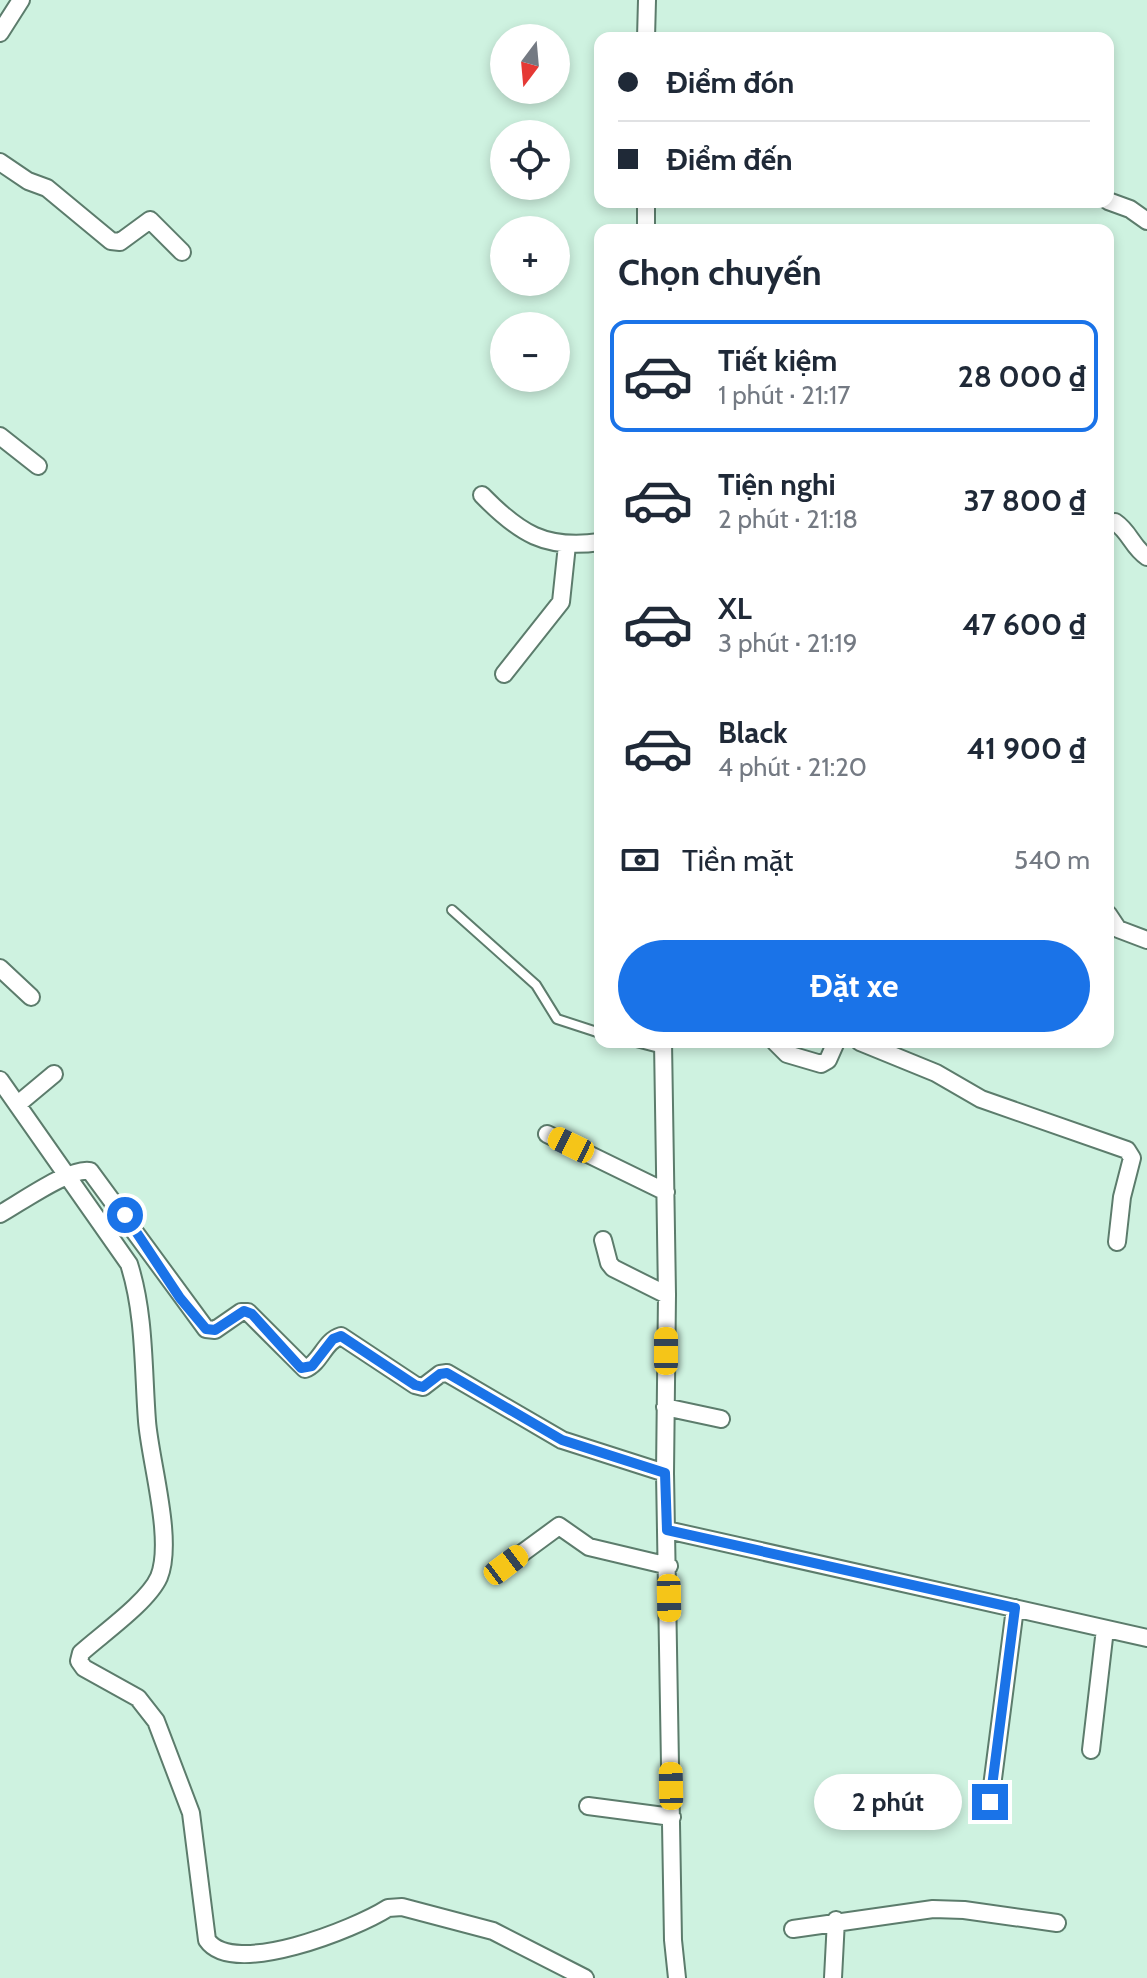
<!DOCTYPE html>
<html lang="vi">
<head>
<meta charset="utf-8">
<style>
	:root { --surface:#fff; --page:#f6f6f7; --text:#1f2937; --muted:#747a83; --line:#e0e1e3; --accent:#1a73e8 }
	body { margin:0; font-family:Cabin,sans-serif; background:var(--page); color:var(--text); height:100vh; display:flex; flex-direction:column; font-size:30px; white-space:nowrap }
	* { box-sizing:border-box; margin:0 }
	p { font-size:26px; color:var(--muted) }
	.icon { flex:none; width:44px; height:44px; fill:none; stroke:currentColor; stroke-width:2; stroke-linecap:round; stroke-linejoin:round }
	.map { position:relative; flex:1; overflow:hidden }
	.details { position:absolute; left:594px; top:224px; width:520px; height:824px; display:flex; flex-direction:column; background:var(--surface); border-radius:16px; box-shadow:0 4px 12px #0003 }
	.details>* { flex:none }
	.guide { position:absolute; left:594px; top:32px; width:520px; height:176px; border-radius:16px; box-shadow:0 4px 12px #0003; display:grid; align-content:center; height:176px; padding:0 24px; background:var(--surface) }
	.needle { width:52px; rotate:196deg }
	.fabs { position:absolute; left:490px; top:24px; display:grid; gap:16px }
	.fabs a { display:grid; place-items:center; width:80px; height:80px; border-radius:50%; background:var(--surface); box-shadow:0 4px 12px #0003; font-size:40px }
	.end { position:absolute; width:36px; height:36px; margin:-18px; border:10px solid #1a73e8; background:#fff; box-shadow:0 0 0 4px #fff }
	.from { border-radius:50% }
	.bubble { position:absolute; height:56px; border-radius:28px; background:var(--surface); box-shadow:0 4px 12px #0003; font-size:26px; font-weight:800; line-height:56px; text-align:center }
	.car { position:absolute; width:24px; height:48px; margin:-24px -12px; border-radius:10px; box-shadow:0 0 6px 2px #0007; background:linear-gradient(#f5c518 24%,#345 0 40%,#f5c518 0 76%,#345 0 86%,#f5c518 0) }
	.guide b { display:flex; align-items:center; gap:28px; height:76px; font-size:30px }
	.guide b+b { border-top:2px solid var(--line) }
	.guide i { width:20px; height:20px; background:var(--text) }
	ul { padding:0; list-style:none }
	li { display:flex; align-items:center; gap:24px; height:112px; margin:0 16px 12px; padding:0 8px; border:4px solid transparent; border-radius:16px }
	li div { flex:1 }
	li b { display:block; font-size:30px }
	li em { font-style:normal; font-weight:800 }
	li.active { border-color:var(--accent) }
	li>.icon { width:72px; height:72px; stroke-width:1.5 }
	h2 { padding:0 24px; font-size:36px; line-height:96px }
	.pay { display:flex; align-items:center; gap:20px; height:88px; padding:0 24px; font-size:30px }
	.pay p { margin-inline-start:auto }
	.primary-button { display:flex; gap:16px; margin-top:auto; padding:16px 24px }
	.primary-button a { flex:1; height:92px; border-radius:48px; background:var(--accent); color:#fff; font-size:32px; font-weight:800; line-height:92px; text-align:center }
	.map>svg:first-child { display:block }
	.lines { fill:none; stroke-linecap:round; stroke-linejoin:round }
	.lane-casing { stroke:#5c7c6c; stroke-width:12 }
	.street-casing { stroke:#5c7c6c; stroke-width:20 }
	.lane { stroke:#fff; stroke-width:8 }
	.street { stroke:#fff; stroke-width:16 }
	.route { stroke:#1a73e8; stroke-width:10 }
</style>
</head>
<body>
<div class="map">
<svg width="1147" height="1978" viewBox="0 0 1147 1978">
	<rect width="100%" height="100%" fill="#cef2e0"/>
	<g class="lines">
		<defs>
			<path id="lane" d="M452 910 536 985 557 1019 600 1033
				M636 1042 663 1049"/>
			<path id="street" d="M0 33 21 0
				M646 38 647 0
				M0 162 28 181 47 188 111 241 120 242 150 220 182 252
				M1108 201 1130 209 1147 221
				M646 230V202
				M0 436 38 466
				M482 495C519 533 545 550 600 542
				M1115 522C1130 532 1132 547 1147 557
				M504 674 561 602 567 545
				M1108 914 1118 929 1147 940
				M0 968 31 997
				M663 1042 667 1295 665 1473 673 1940 677 1978
				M775 1042 787 1054 821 1064 828 1060 836 1042
				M860 1042 936 1073 981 1099 1127 1150 1132 1158 1122 1197 1117 1242
				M0 1080 129 1264C145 1314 143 1369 147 1421 150 1461 174 1540 159 1577 148 1602 102 1634 81 1653L79 1661 84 1668 138 1698 156 1721 191 1813 207 1940C233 1978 355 1929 388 1908L402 1907 493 1931 585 1978
				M18 1104 54 1074
				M547 1134 666 1192
				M0 1214C20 1203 70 1167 90 1171L206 1329 215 1330 241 1312H248L305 1369C321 1363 324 1341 341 1336L415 1385 423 1387 440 1374 447 1373 562 1440 665 1473
				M603 1240 609 1263 613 1268 667 1295
				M665 1407 721 1419
				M667 1530 1147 1638
				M506 1565 559 1526 589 1547 669 1566
				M1091 1750 1105 1629
				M990 1802 1015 1608
				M588 1806 672 1817
				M793 1929 933 1909 964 1910 1057 1923
				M833 1978 836 1920"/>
		</defs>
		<use href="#lane" class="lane-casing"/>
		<use href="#street" class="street-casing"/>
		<use href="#lane" class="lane"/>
		<use href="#street" class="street"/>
	</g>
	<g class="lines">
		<path class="route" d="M125 1215 180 1298 206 1329 215 1330 244 1311 252 1314 301 1368 312 1366 333 1339 341 1336 415 1385 423 1387 440 1374 447 1373 562 1440 665 1473 667 1530 1015 1608 990 1802"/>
	</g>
</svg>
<div class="fabs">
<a><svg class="needle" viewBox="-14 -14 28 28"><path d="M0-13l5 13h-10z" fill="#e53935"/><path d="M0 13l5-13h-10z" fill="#747a83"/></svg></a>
<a><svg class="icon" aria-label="locate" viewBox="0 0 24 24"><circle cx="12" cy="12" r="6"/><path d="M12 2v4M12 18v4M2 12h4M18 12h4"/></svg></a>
<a>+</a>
<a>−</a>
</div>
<i class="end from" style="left:125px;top:1215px"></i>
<i class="end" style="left:990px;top:1802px"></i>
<div class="bubble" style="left:814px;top:1774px;width:148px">2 phút</div>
<i class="car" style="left:571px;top:1145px;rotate:296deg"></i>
<i class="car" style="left:666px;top:1351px;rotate:0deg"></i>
<i class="car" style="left:506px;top:1565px;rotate:53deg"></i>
<i class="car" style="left:669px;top:1598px;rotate:179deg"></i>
<i class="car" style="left:671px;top:1786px;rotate:359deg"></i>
<div class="guide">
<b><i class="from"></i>Điểm đón</b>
<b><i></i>Điểm đến</b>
</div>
<section class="details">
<h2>Chọn chuyến</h2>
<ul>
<li class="active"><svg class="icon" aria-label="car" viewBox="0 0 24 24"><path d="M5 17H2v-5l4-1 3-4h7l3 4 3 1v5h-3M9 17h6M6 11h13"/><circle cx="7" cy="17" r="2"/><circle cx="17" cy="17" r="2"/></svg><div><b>Tiết kiệm</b><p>1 phút · 21:17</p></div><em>28 000 ₫</em></li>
<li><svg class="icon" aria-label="car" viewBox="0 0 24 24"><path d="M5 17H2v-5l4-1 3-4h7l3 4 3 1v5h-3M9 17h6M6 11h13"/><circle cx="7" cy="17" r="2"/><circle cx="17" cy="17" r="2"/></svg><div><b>Tiện nghi</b><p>2 phút · 21:18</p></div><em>37 800 ₫</em></li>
<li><svg class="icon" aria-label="car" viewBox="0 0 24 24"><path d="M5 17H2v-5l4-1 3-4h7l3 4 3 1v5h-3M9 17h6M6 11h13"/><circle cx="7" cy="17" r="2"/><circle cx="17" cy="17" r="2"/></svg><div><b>XL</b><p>3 phút · 21:19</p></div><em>47 600 ₫</em></li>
<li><svg class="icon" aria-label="car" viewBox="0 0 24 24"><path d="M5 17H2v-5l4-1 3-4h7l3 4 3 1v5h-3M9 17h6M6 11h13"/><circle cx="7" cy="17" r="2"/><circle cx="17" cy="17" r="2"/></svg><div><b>Black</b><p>4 phút · 21:20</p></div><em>41 900 ₫</em></li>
</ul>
<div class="pay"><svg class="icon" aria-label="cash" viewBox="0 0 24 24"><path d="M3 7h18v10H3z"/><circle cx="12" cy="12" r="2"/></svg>Tiền mặt<p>540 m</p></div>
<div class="primary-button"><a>Đặt xe</a></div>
</section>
</div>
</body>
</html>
